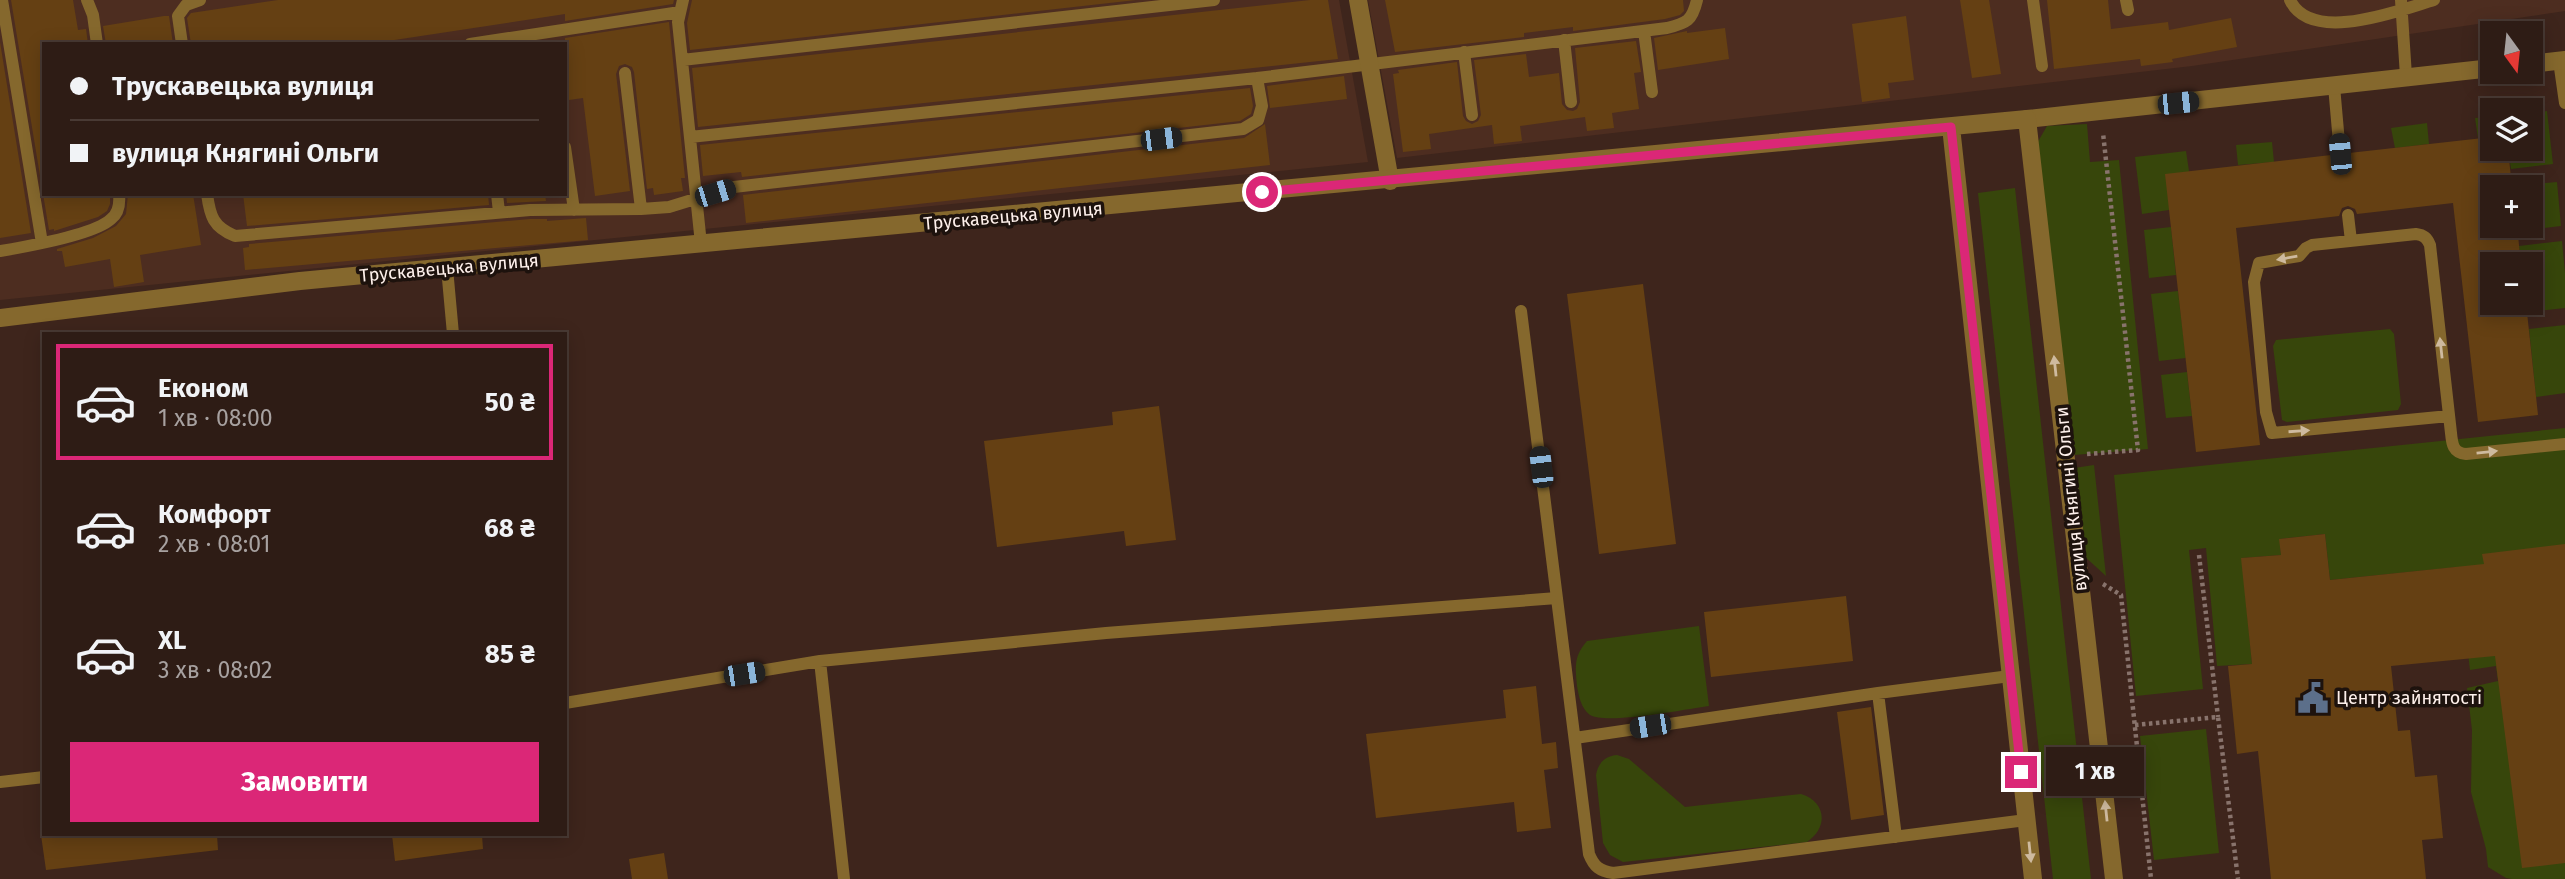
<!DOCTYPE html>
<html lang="uk">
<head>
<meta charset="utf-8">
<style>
	:root { --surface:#2e1c15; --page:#3a2922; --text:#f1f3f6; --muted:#a7a1a0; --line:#493a34; --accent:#db2777 }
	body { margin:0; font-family:"Fira Sans",sans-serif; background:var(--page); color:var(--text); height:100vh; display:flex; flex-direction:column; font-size:26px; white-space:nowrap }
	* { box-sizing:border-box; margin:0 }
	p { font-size:23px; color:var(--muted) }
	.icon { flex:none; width:38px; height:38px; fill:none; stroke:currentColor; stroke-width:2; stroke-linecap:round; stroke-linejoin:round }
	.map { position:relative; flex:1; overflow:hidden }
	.side { position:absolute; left:42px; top:332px; width:525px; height:504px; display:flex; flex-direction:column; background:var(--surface); border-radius:0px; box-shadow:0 4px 18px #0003,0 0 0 2px var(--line) }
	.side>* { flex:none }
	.hud { position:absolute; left:42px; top:42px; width:525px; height:154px; border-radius:0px; box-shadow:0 4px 18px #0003,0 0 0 2px var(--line); display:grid; align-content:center; height:154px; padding:0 28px; background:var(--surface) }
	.needle { width:46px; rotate:165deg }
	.tools { position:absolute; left:2480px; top:21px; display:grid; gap:14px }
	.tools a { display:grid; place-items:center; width:63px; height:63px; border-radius:0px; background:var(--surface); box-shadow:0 4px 18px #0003,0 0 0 2px var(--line); font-size:35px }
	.end { position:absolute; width:32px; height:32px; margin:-16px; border:9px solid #db2777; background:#fff; box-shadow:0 0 0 4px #fff }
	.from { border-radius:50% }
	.bubble { position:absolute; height:49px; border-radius:0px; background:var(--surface); box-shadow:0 4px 18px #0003,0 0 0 2px var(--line); font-size:23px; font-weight:700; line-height:49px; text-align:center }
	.car { position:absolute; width:21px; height:42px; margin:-21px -10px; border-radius:9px; box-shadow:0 0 5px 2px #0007; background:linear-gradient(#222 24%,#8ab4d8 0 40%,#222 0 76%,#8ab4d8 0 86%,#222 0) }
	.hud b { display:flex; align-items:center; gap:24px; height:66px; font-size:26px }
	.hud b+b { border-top:2px solid var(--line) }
	.hud i { width:18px; height:18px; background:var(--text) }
	ul { padding:12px 0 0; list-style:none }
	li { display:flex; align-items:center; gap:21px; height:116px; margin:0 14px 10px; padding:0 14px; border:4px solid transparent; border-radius:0px }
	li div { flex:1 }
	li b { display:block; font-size:26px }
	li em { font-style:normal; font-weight:700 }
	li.on { border-color:var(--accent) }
	li>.icon { width:63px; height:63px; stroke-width:1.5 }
	.cta { display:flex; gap:14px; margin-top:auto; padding:14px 28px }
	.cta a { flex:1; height:80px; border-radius:0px; background:var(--accent); color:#fff; font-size:28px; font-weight:700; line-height:80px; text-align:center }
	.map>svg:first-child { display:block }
	.built { fill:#4d2d20; fill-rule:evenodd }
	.green { fill:#37460b }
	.building { fill:#654013 }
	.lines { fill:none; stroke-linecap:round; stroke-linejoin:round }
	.path { stroke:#88736c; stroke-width:4.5; stroke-dasharray:3.5 3.5; stroke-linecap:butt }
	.service { stroke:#85682d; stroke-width:12 }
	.minor { stroke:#85682d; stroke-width:18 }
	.tertiary { stroke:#85682d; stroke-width:18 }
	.oneway { fill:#ceba9f }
	.route { stroke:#db2777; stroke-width:9 }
	.labels { text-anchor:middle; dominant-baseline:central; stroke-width:7; stroke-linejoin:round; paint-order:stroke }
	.street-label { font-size:18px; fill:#fef0eb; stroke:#1d120d }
	.poi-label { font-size:18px; fill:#fef0eb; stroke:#1d120d; text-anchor:start }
</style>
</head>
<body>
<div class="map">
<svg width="2565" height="879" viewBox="0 0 2565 879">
	<rect width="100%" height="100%" fill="#3e251c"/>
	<path class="built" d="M0 0H1339L1368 162 0 300ZM44 44H565V194H44Z
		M1368 0H2565V11L2192 66 1397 158Z"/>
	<path class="green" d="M2547 111 2553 164 2511 169 2508 149H2530L2531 113Z
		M2492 117V137L2478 138 2475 118Z
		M2427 123 2429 144 2395 148 2391 128Z
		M2087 124 2090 162 2119 160 2148 449 2074 455 2036 145 2047 126Z
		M2272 142 2274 162 2238 165 2236 145Z
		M2186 151 2189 171 2169 210 2142 214 2135 157Z
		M2557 182 2561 226 2518 231 2517 226H2530V187L2512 186Z
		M2015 188 2091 879H2053L1978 193Z
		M2171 227 2176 275 2149 278 2144 230Z
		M2562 241 2565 273V308L2527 312 2526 303H2530V264H2521L2519 246Z
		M2178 291 2186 358 2159 361 2151 294Z
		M2565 325V393L2536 397 2529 329Z
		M2390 329 2394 334 2401 404 2398 410 2287 422 2282 420 2273 346 2276 340Z
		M2187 372 2192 416 2166 418 2161 375Z
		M2565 428V879H2512L2506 878 2488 867 2486 849 2471 792 2472 730 2467 688 2498 681 2496 666 2470 670 2458 567 2330 580 2325 534 2280 539 2281 555 2242 558 2252 664 2217 666 2206 548 2189 550 2203 689 2136 696 2114 475Z
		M2094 465 2106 576 2083 555 2074 468Z
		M1699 626 1709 706C1686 709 1607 725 1590 715 1581 708 1579 697 1577 686 1575 666 1574 656 1587 641Z
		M2206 729 2219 853 2154 860 2140 736Z
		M1617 755 1629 759 1685 807 1801 794C1827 802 1828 828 1807 842L1623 862 1610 855 1603 843 1596 775C1598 763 1605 756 1617 755Z"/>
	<path class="building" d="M11 0H73L78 30 86 29 88 44H44V194H110V204L107 211 98 217 54 231V229L49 230Z
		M278 0H674L673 4 565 21V14L368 44H191L187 18 191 13Z
		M692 0H1136L690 50 687 23Z
		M1310 0H1328L1338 59 698 127 692 68Z
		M1385 0H1683L1684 11 1680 15 1665 19 1573 31V27L1524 33V37L1395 52Z
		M1960 0H1989L2001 74 1972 78Z
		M2047 0H2108L2111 29 2168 22 2169 30 2231 18 2237 47 2172 59 2173 62 2141 66 2140 59 2054 69Z
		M164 16H169L173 44H106L103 26Z
		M1906 16 1914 80 1888 83 1890 98 1862 102 1852 24Z
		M669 22 685 178H681L683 191 654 195 653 188 647 189 634 72 632 67 625 64 619 66 616 74 630 191 595 196 583 98 569 100 565 67V38Z
		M1725 28 1729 59 1658 70 1654 38 1687 31V33Z
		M1636 41 1641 72 1634 73 1639 109 1612 113 1614 128 1587 131 1585 117 1520 126 1522 141 1494 144 1492 125 1429 134 1431 149 1403 152 1393 74 1399 73 1398 70 1457 62 1463 116 1466 121 1472 124 1478 121 1481 115 1474 60 1526 54 1529 77 1559 73 1562 104 1567 110 1573 111 1577 109 1580 102 1575 48Z
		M0 42 31 233 0 238Z
		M1344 76 1347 99 1270 108 1267 86Z
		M1250 88 1253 106 1251 114 1240 121 742 177 741 172 703 176 700 145Z
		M1265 124 1270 165 746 223 743 195 1244 138Z
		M2492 137V149H2508L2512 187H2492V226H2517L2521 264H2492V303H2526L2538 415 2478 422 2453 203 2357 214 2355 209 2348 206 2342 208 2339 216 2236 228 2260 445 2196 452 2165 174 2331 155 2336 162 2341 163 2348 158 2349 153Z
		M128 194H193L201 245 140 255 144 282 114 287 110 259 65 267 62 251H57V249L93 238 116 226 126 214Z
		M243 194H488L489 205 247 226Z
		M506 194H545L546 201 507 203Z
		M586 218 588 240 245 270 243 248 249 247V244L530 219H547V221Z
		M1643 284 1676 544 1599 554 1567 294Z
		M1159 406 1176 540 1126 546 1124 531 997 547 984 441 1113 425 1112 412Z
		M2325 534 2330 580 2484 564 2482 554 2565 544V863L2522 868 2495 656 2391 666 2398 731 2410 730 2415 777 2437 775 2443 838 2422 840 2426 879H2271L2258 751 2237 754 2228 666 2252 664 2241 558 2281 555 2279 539Z
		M1846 596 1853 661 1711 677 1704 612Z
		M1536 686 1542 744 1556 742 1558 768 1544 770 1551 828 1517 832 1514 802 1376 818 1366 734 1506 718 1503 690Z
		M1871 707 1884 815 1851 820 1837 712Z
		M41 835H217L218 850 46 870Z
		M392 835H482L483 849 395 861Z
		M664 853 668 879H632L629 859Z"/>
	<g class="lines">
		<path class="path" d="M2087 454 2138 450 2103 133
			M2199 555 2218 717
			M2103 584 2121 595 2151 879
			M2135 725 2218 717 2238 879"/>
		<path class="service" d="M2 0 42 243
			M87 0 93 15 97 44
			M683 0 678 22 701 244
			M2033 0 2042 66
			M2126 0 2128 10
			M2290 0C2311 45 2400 10 2434 0
			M2401 0 2406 76
			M1644 31 1652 92
			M1564 40 1571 102
			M182 44 178 16 186 5 200 0
			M470 44 680 12
			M1464 52 1472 115
			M682 60 1214 0
			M2559 61 2565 103
			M625 73 641 209
			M1257 78 1667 28C1687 23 1692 21 1697 0
			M2334 86 2340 154
			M565 147 574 210
			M207 194C210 216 213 227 235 236L530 210 641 209 669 207 734 187 1243 129 1258 120 1262 106 1257 78 690 137
			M497 194 499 212
			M2348 215 2351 241
			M0 251C24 247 94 235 111 219 119 213 120 204 119 194
			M447 268 453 334
			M1521 311 1589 854C1594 867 1600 871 1613 873L2026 820
			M2449 416 2272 433 2266 412 2254 282 2259 263 2299 256 2306 248 2312 245 2416 234C2424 235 2427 238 2430 245L2451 433C2452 444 2453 453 2466 454L2565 444
			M820 661 844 879
			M1878 693 1896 837
			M565 703 820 661 1106 633 1557 598
			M1575 738 1878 693 2010 676
			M0 782 44 777"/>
		<path class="minor" d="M1358 0 1390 181
			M2530 64 2565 60
			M2027 119 2492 68"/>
		<path class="tertiary" d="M1951 127 2033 879
			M0 318 300 281 2027 119 2114 879"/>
	</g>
	<defs><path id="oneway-solid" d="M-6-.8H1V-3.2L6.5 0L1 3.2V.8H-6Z" transform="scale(1.75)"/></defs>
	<g class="oneway">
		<use href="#oneway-solid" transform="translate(2287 258) rotate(170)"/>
		<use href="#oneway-solid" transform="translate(2441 348) rotate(-96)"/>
		<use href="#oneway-solid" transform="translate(2055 366) rotate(-96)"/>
		<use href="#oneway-solid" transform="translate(2299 431) rotate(-4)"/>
		<use href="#oneway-solid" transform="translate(2487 452) rotate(-6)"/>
		<use href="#oneway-solid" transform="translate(2106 811) rotate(-96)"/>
		<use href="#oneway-solid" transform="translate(2030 852) rotate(84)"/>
	</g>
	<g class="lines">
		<path class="route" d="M1262 192 1951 127 2021 772"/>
	</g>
	<defs>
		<symbol id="civic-bare" viewBox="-9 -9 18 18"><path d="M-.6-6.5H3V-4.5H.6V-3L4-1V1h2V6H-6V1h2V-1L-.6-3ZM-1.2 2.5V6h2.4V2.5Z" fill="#5c6f8a" stroke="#1d120d" stroke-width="2.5" paint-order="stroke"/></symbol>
	</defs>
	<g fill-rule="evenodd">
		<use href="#civic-bare" x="2291" y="676" width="44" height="44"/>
	</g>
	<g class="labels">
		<g class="street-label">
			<text transform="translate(1013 216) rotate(-5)">Трускавецька вулиця</text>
			<text transform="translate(449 268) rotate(-5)">Трускавецька вулиця</text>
			<text transform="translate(2071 499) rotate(-96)">вулиця Княгині Ольги</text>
		</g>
		<g class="poi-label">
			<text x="2336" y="698">Центр зайнятості</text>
		</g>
	</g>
</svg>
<div class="tools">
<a><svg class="needle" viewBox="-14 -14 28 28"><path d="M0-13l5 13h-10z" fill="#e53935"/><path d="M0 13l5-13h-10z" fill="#a7a1a0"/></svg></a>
<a><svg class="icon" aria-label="layers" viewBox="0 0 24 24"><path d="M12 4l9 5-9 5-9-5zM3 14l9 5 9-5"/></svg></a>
<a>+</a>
<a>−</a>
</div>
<i class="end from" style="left:1262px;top:192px"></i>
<i class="end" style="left:2021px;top:772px"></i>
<div class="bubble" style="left:2046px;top:747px;width:98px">1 хв</div>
<i class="car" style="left:2178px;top:103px;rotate:84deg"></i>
<i class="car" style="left:1161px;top:139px;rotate:83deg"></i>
<i class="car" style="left:2340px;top:154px;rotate:355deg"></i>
<i class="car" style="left:715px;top:193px;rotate:73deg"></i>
<i class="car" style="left:1541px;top:467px;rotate:353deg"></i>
<i class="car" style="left:744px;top:674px;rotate:81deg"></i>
<i class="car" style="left:1650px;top:726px;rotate:261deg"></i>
<div class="hud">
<b><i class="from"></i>Трускавецька вулиця</b>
<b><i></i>вулиця Княгині Ольги</b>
</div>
<section class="side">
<ul>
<li class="on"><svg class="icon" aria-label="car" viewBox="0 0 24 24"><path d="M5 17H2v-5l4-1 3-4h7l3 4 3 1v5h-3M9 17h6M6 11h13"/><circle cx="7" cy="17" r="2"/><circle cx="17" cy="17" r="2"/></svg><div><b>Економ</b><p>1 хв · 08:00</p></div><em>50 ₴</em></li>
<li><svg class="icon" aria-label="car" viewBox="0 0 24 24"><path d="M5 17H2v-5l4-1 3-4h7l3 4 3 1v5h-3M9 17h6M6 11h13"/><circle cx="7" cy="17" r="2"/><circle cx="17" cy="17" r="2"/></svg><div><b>Комфорт</b><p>2 хв · 08:01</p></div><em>68 ₴</em></li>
<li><svg class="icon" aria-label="car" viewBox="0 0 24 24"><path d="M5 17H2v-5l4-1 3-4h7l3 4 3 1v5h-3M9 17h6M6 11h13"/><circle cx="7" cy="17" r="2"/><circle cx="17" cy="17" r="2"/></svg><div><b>XL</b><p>3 хв · 08:02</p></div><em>85 ₴</em></li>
</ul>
<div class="cta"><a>Замовити</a></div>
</section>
</div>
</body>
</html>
